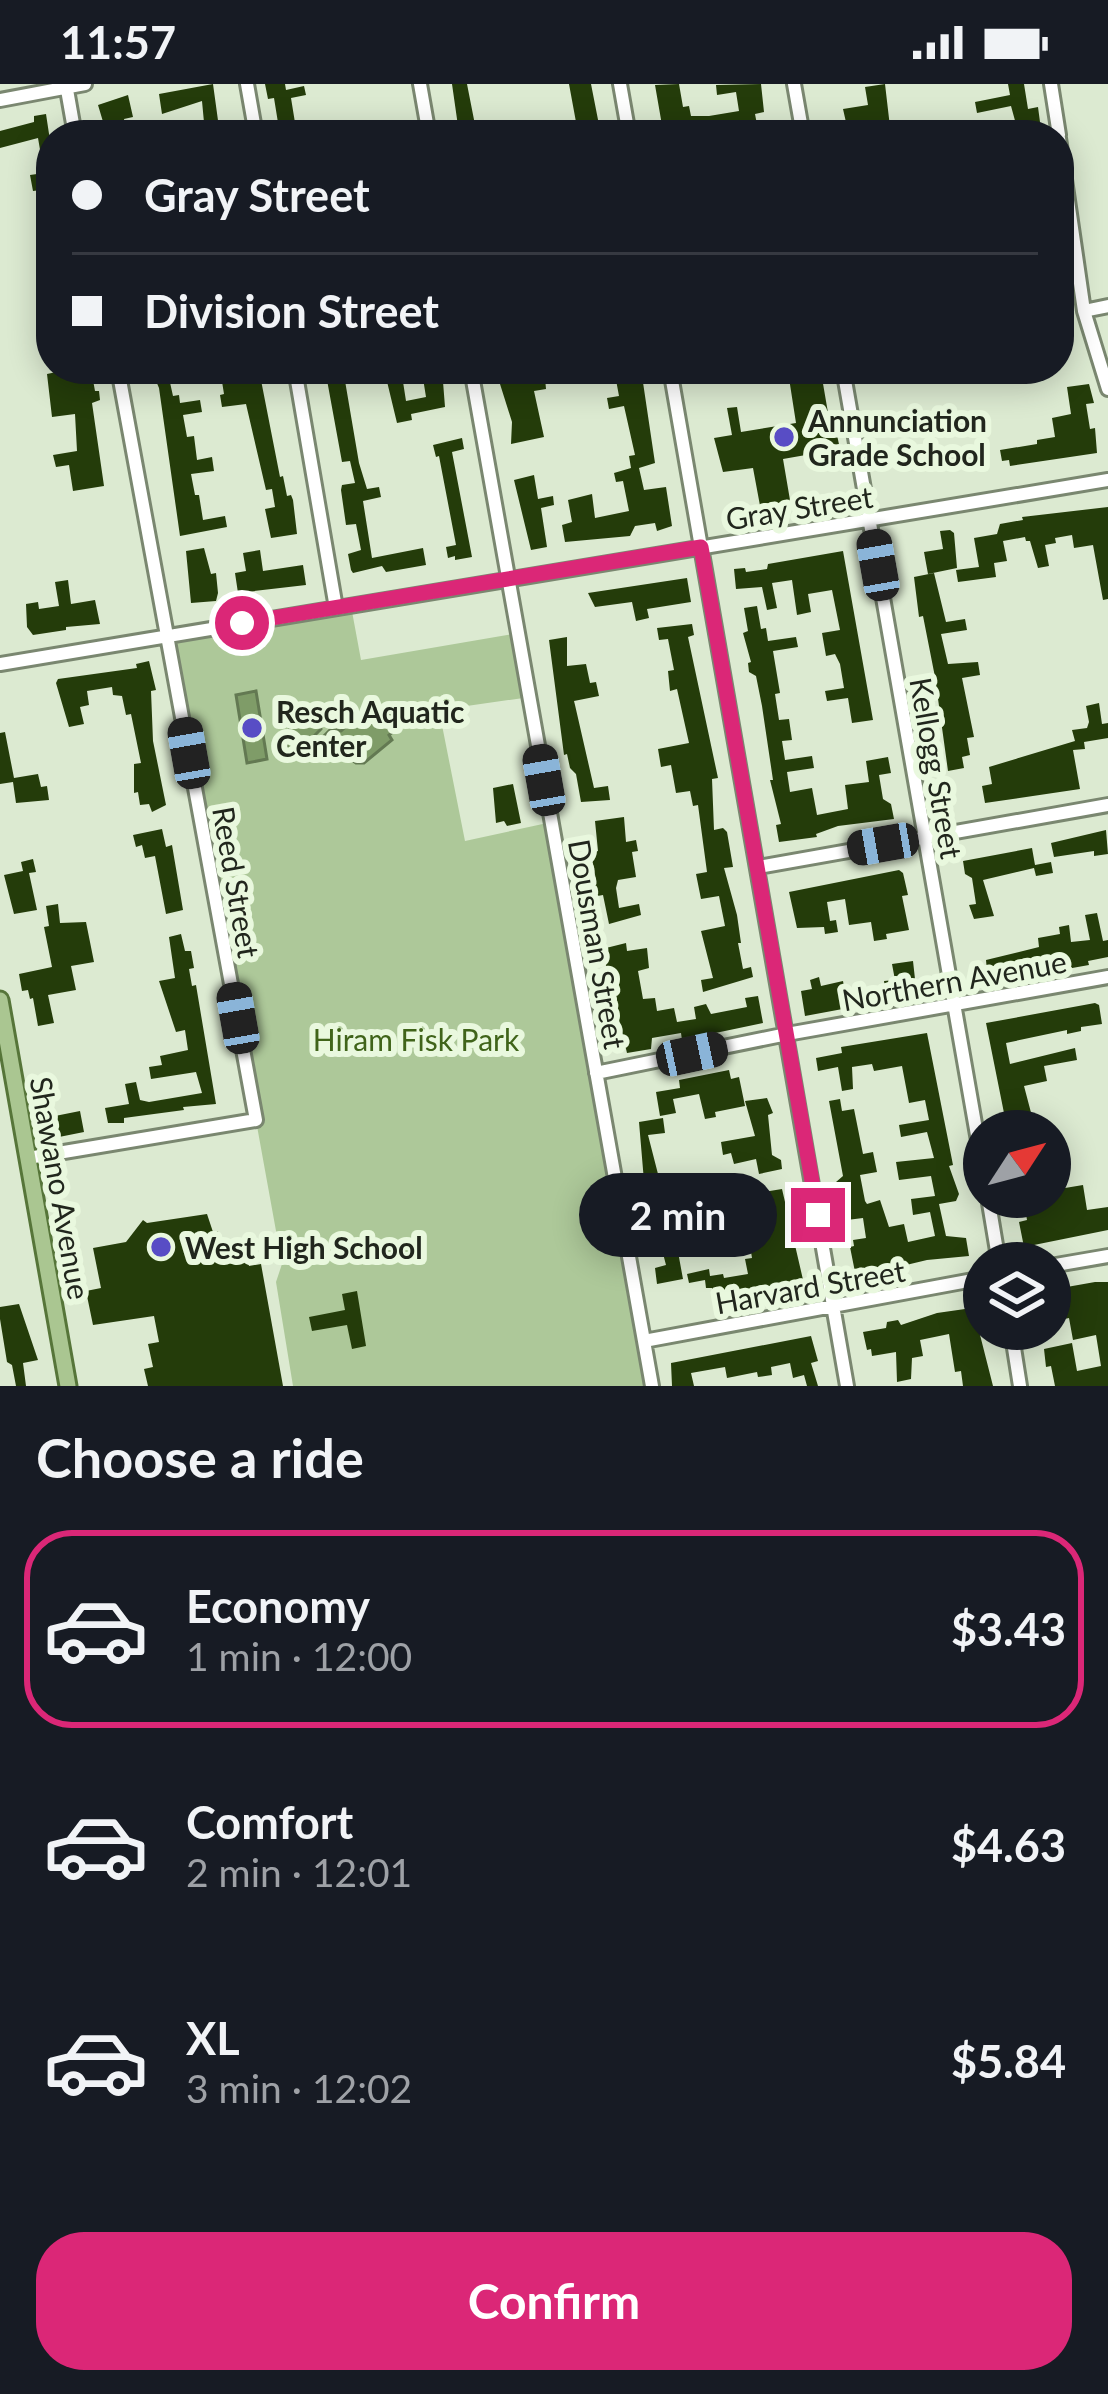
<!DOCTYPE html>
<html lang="en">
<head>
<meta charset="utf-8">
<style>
	:root { --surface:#171b24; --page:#242831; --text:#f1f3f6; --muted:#9ea1a6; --line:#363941; --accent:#db2777 }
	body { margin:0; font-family:Lato,sans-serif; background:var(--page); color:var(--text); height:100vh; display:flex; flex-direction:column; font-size:45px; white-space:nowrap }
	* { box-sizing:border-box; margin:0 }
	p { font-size:39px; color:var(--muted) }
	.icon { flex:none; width:66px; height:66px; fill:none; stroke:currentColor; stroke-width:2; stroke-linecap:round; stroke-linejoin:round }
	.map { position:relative; height:1302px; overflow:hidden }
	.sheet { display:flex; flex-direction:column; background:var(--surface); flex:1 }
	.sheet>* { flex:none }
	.top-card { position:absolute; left:36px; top:36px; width:1038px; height:264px; border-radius:48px; box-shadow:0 6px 30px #0003; display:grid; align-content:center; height:264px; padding:0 36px; background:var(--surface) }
	.needle { width:78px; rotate:54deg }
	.controls { position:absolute; left:963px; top:1026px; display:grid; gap:24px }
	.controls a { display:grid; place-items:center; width:108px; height:108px; border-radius:50%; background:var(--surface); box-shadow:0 6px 30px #0003; font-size:60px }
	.end { position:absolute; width:54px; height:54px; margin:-27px; border:15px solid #db2777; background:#fff; box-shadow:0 0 0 6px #fff }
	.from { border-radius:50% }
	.bubble { position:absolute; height:84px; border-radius:42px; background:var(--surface); box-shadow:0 6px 30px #0003; font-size:39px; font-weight:700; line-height:84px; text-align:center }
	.car { position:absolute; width:36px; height:72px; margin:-36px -18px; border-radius:15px; box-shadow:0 0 9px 3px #0007; background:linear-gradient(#222 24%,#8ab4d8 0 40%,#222 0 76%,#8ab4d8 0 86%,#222 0) }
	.top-card b { display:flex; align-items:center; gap:42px; height:114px; font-size:45px }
	.top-card b+b { border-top:3px solid var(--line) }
	.top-card i { width:30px; height:30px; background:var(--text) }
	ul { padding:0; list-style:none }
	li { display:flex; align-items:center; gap:36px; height:198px; margin:0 24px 18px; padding:0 12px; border:6px solid transparent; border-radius:48px }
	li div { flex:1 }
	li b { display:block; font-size:45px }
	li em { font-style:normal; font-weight:700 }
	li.selected { border-color:var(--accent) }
	li>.icon { width:108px; height:108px; stroke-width:1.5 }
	h2 { padding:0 36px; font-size:54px; line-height:144px }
	.action { display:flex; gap:24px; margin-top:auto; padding:24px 36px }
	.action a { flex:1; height:138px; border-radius:48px; background:var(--accent); color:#fff; font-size:48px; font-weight:700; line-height:138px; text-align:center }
	.status { display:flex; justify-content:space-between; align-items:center; height:84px; padding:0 60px; background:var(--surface); direction:ltr }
	.status svg { height:33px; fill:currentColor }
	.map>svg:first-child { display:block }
	.green { fill:#adc899 }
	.water { fill:#7f9c68; stroke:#637952; stroke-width:3 }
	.building { fill:#243c0a }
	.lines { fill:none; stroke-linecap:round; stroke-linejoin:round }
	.minor-casing { stroke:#7a8770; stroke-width:18 }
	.major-casing { stroke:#567539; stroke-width:21 }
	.minor { stroke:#fff; stroke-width:12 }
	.major { stroke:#aac691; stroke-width:15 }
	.route { stroke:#db2777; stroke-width:15 }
	.poi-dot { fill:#584dc5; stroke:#e9f8de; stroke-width:4.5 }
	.labels { text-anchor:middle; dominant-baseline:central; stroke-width:12; stroke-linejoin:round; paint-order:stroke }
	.poi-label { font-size:30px; font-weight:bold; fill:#21261d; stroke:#e9f8de; text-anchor:start }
	.street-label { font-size:30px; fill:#21261d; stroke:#e9f8de }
	.park-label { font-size:30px; fill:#40641a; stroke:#e9f8de }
</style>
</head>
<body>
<div class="status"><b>11:57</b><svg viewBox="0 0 49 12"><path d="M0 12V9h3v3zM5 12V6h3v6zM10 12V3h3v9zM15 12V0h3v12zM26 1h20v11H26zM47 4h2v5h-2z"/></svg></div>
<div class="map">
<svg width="1108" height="1302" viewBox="0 0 1108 1302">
	<rect width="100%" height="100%" fill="#dcead1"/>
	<path class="green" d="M351 522 361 576 519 549 530 613 439 626 465 757 552 738 652 1302H293L276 1198 282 1180 168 551Z"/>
	<path class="water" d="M256 607 267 675 247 679 236 611Z
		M318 621 321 645 312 654 315 661 331 645 341 647 366 625 378 639 395 625 405 638 389 651 392 656 364 679H356L339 667 289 676C282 651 291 629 318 621Z"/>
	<path class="building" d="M213 0 220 51 205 49 202 17 162 30 159 10Z
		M265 0H285L286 6 304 2 306 11 291 14 297 51H280L274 14 268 15Z
		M452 0H467L477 51 459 49Z
		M569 0H591L601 51H567L565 40 576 38Z
		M679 0 683 23 689 22 691 32H709L739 27 736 8 717 11 716 1 761 0 764 28 755 30 759 51H717L716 42 698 45V41L663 47 655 1Z
		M885 0 890 43 848 47 843 25 868 21 865 3Z
		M1008 0H1024L1028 25 1038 23 1040 38 1032 39 1033 49 1019 51 1011 22 977 29 975 18 1010 11Z
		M128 11 133 33 124 35 127 51H107L98 21Z
		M46 30 51 63V171H47L38 129 45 128 41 106 33 107 30 91 44 89 38 54 0 64V47L34 38V32Z
		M71 285H91L95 307H99L100 316 92 319 104 402 73 407 69 381 56 383 53 371 77 367 75 330 52 333 47 290Z
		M151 285H167L173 312 179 311 180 319 200 316 202 328 183 331 187 353 194 352 197 376 212 373 214 387 191 390 195 411H199L203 436 225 432 227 443 180 452 159 304Z
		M220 285H247L248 293 260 291 280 393 283 392 287 412 291 411 293 416 297 450 271 454 265 425 275 423 272 405 266 406 246 320 222 323 220 311 224 310Z
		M325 285H343L359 379 367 405 379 403 381 413 363 417 372 474 423 464 426 481 386 488 382 482 353 489 351 486 348 470 361 466 356 440 346 441 341 406 342 401 355 399 350 377 342 378Z
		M384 285H401L406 317 426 313 422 288 442 285 445 323 411 330 412 336 397 339Z
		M614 285H641L655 379 639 384 644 406 666 403 672 442 657 447 655 439 635 442 630 452 565 458 562 441 572 438 568 416 592 410 595 434 629 427 623 397 616 398 614 389 631 384 629 372 635 371 624 322 609 325 607 314 619 312Z
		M821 288 832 352 837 351 840 365 783 375 791 422 761 427 753 384 723 388 714 354 732 351 727 324 737 323 741 348 796 339 789 294Z
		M521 293 522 298 545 294 546 305 534 307 544 353 511 360 512 338 500 300Z
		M1089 300 1094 319 1086 320 1090 345 1095 344 1097 369 1010 382 1009 376 1002 377 1000 366 1037 360V356L1055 353 1052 334 1071 330 1067 303Z
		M462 354 464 365 452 368 472 473 455 476V472L448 474 446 463 456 461 439 372 436 373 433 361Z
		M534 391 538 415 553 412 554 421 541 424 547 463 531 466 514 396Z
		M1108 423V515L1103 516 1093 461 1074 464 1072 451 1055 454 1056 459 1045 461 1049 482 1038 484 1030 457H1026L1025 453 1003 457 1007 477 994 479 996 493 958 498 956 486 979 483 974 454 997 450 1000 440 1023 436 1022 433Z
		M950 446 954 449 957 484 928 490 924 468 943 465 940 447Z
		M204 464 211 490 216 489 218 509 216 517 191 519 186 467Z
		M260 466 263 487 303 481 306 501 238 509 235 489 246 487 243 469Z
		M843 467 873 636 852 639 848 614 827 617 825 607 844 604 840 580 835 570 826 572 822 549 840 546 832 506 808 510 811 528 797 531 792 496 772 499 777 524 767 526 762 503 736 505 734 485 745 484 746 488 767 485 768 480Z
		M934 489 946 538 965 535 967 546 941 550 948 580 978 578 980 591 962 594 974 653 967 654 970 671 962 673 964 684 948 687 935 593 923 532 919 533 914 493Z
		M687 494 691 518 647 525 649 534 636 537 632 518 595 523 588 509Z
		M68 496 71 520 95 516 100 540 66 543V546L33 551 27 543 26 520 38 518 39 525 59 522 55 498Z
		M757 522 761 545 766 544 768 557 796 553 798 563 773 567 780 609 775 610 779 636 789 635 792 656 782 657 785 676 812 672 814 684 787 688 790 708 812 704 817 731 848 725 845 701 869 698 866 677 888 673 891 689 879 691 883 715 891 720 894 735 838 742 816 750 817 753 779 758 776 741 781 740 770 696H773L762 622 756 592 749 588 748 579 751 578 743 549 748 547 744 524Z
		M692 540 694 551 688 553 718 694 712 695 714 746 723 744 727 748 733 783 724 784 737 831 741 859H738L743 885 751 883 753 893 703 908 701 896 713 894 701 847 725 842 719 812 701 815 696 790 707 788 698 721 693 722 690 707 676 709 671 681 661 683 658 665 689 659 677 605 670 607 668 587 674 586 668 555 659 556 657 544Z
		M567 553V582L586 580 590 599 596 598 599 612 574 617 575 621 594 704 608 702 610 716 581 718 576 690 570 684 567 670 564 671 549 556Z
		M149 577 156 606 151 607 153 657 166 721 152 728 149 720 140 721 138 708 134 709V680L141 679 131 630 126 631 122 612 113 611 112 603 87 607 89 621 80 623 84 640 69 643 56 599 58 595 137 584 136 580Z
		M1099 619 1102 640 1108 639V654L1084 658 1085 665 1073 666 1080 705 985 719 982 702 992 700 989 683 1075 657 1072 646 1087 644 1089 638 1086 622Z
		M5 648 14 694 38 690 41 703 47 702 49 716 16 719 13 698 0 700V649Z
		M513 700 521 739 507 742 504 737 496 739 493 704Z
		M624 733 626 758 636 756 638 767 632 768 636 793 618 796 616 804 619 824 639 820 641 831 609 840 603 811 592 813 590 797 596 796 591 769 598 767 595 737Z
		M162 745 166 763 172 761 183 826 166 830 155 772 145 774 142 761 136 763 133 751Z
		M1106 746 1108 770 1094 772V767L1054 773 1051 759Z
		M1032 764 1035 781 1051 778 1053 789 1036 792 1034 784 983 796 994 832 974 835 969 821 976 820 972 794 965 790 963 777Z
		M33 775 36 788 29 789 37 826 14 830 4 791 23 787 21 778Z
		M899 786 903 789 908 811 902 812 909 846 886 850 887 855 874 857 871 838 849 841 845 815 827 818 830 837 836 836 838 848 825 850 824 843 797 844 789 808Z
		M58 820 60 839 86 838 94 878 71 882 76 906 48 911 54 939 38 942 33 914 30 915 28 906 22 907 19 890 52 883 44 843 49 842 46 822Z
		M1097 829 1103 857 1108 856V873L1088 877 1089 881 988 899 986 876 1039 863 1038 854 1060 850 1059 843 1069 841 1071 858 1090 856 1085 831Z
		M181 850 185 867H191L194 884 189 885 192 902 196 901 216 1020 183 1023 184 1026 124 1034V1039H108L105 1024 129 1020 125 1000 136 998 140 1016 149 1018 202 1009 196 988 151 995 149 983 162 981 160 972 188 966 185 946 176 948 159 897 175 894 169 853Z
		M626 859 627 867 647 864 649 884 638 887 643 915 655 914 657 927 674 924 677 938 696 935 694 923 706 920 711 930 747 923 745 914 758 912 763 939 682 956 681 949 652 954 651 965 627 969 602 865Z
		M913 877 915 895 926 900 927 909 887 917 884 897 895 896 892 880Z
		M819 893 821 902 843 897 848 924 805 932 801 907 812 905 810 896Z
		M1095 919 1099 921 1102 940 1081 943V947L1067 950V946L1006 959 1010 980 1075 964 1077 976 1044 982 1047 997 1024 1002 1034 1040 1007 1044 986 939Z
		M927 949 953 1081 949 1082 959 1110 956 1117 939 1120 946 1152 966 1154 969 1172 927 1176 856 1193 850 1163 854 1162 853 1156 866 1154 863 1134 847 1136 843 1108 838 1109 836 1098 843 1092 829 1017 840 1015 842 1027 854 1025 863 1070 873 1068 877 1088 860 1091 865 1117 867 1120 880 1116 889 1143 904 1140 908 1158 935 1152 930 1128 913 1131 911 1115 935 1112 931 1092 899 1096 896 1078 934 1074 927 1048 901 1053 899 1041 929 1036 925 1016 909 1019 902 982 874 987 872 980 852 983 853 1005 842 1007 838 983 818 987 816 974 842 969 841 963Z
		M729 986 731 995 739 993 745 1022 715 1028 716 1033 705 1035 699 1010 673 1015 676 1029 660 1032 656 1008 680 1004 679 996Z
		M767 1014 773 1029 768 1031 772 1071 781 1076 782 1085 759 1090 756 1075 734 1080 731 1069 723 1071 721 1058 755 1052 745 1017Z
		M80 1027 84 1048 44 1056 40 1035Z
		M663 1034 665 1049 648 1051 658 1090 668 1089 671 1105 645 1109 639 1038Z
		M1060 1076 1065 1104 1083 1101 1087 1126 1108 1123V1146L1024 1163 1019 1138 1027 1136 1025 1124 1049 1119 1047 1113 1054 1108 1050 1078Z
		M782 1105 804 1200 766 1210 765 1206 726 1214 727 1218 715 1220 712 1204H706L705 1196 689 1199 687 1190 709 1185 710 1192 723 1190 724 1194 748 1190 745 1175 752 1174 748 1149 769 1145 765 1124 759 1125 757 1109Z
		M719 1112 720 1123 692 1128 697 1152 686 1154 681 1134 659 1138 656 1125Z
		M207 1130 213 1148 218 1147 223 1170 245 1166 249 1182 261 1180 283 1302H148L144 1285 153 1283 148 1260 159 1258 154 1232 93 1241 86 1207 101 1204 93 1164 126 1158 143 1136 147 1139Z
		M685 1152 688 1166 678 1168 683 1195 657 1200 655 1184 666 1181 660 1158Z
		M1095 1198H1108V1302H1055L1051 1282 1046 1283 1044 1265 1072 1259 1077 1287 1101 1282 1096 1251 1073 1256 1069 1234 1050 1238V1206Z
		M357 1207 366 1262 352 1265 347 1241 312 1247 309 1233 345 1226 342 1210Z
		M19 1220 38 1276 23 1279 26 1302H16L12 1281 7 1278 0 1235V1223Z
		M979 1223 982 1242 978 1243 993 1302H963L961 1287 955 1288 949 1250 920 1256 923 1272 912 1274 911 1295 897 1298 896 1268 872 1272 871 1265 867 1266 863 1248 886 1244 887 1238 898 1236 901 1241 937 1229Z
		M811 1252 818 1277 811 1279 818 1302H807L804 1291 793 1294 790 1279 771 1283 772 1291 758 1293 757 1288 727 1294 725 1283 691 1289 694 1302H672L671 1279Z"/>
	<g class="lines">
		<defs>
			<path id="minor" d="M66 0 75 51
				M247 0 256 51
				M420 0 429 51
				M620 0 629 51
				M794 0 803 51
				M1051 0 1059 51
				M0 16 85 0
				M1059 54 1084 227 1108 305
				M1084 227 1108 222
				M295 285 336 524
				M471 285 652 1302
				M670 285 847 1302
				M843 285 984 1091
				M0 580 1108 396
				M758 783 1108 721
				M596 989 787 950 1108 893
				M28 1074 256 1036 118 285
				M988 1113 999 1179
				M1050 1182 1108 1172
				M1011 1245 1020 1302
				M644 1257 984 1194"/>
			<path id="major" d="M0 916 68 1302"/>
		</defs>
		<use href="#minor" class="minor-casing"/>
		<use href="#major" class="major-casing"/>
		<use href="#minor" class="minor"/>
		<use href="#major" class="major"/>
	</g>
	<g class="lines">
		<path class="route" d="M242 539 701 463 818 1131"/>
	</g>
	<g class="poi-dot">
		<circle cx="784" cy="353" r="12"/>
		<circle cx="252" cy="644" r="12"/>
		<circle cx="161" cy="1163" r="12"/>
	</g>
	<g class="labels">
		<g class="poi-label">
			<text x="808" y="336">Annunciation<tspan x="808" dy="34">Grade School</tspan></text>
			<text x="276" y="627">Resch Aquatic<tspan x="276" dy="34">Center</tspan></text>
			<text x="185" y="1163">West High School</text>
		</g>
		<g class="street-label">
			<text transform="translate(799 423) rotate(-9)">Gray Street</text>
			<text transform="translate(937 684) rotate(80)">Kellogg Street</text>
			<text transform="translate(237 798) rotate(80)">Reed Street</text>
			<text transform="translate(598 860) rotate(80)">Dousman Street</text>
			<text transform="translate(954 896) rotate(-10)">Northern Avenue</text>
			<text transform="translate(61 1104) rotate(80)">Shawano Avenue</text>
			<text transform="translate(810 1202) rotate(-10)">Harvard Street</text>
		</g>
		<g class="park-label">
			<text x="416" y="955">Hiram Fisk Park</text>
		</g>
	</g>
</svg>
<div class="controls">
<a><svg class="needle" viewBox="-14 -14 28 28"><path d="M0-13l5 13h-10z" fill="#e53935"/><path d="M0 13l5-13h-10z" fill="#9ea1a6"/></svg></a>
<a><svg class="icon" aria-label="layers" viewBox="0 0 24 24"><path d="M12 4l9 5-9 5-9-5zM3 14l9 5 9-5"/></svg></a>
</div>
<i class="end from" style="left:242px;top:539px"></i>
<i class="end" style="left:818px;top:1131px"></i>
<div class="bubble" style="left:579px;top:1089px;width:198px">2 min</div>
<i class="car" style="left:878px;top:481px;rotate:350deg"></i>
<i class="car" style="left:189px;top:669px;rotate:350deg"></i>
<i class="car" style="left:544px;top:696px;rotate:350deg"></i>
<i class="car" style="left:883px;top:760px;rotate:260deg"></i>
<i class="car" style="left:238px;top:934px;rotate:350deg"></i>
<i class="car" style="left:692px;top:970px;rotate:78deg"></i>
<div class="top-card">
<b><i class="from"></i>Gray Street</b>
<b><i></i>Division Street</b>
</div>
</div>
<section class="sheet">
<h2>Choose a ride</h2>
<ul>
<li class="selected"><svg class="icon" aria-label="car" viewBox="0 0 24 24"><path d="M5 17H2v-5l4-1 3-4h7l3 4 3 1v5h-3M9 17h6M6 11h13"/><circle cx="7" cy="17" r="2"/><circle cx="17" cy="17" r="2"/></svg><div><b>Economy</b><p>1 min · 12:00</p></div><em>$3.43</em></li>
<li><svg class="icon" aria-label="car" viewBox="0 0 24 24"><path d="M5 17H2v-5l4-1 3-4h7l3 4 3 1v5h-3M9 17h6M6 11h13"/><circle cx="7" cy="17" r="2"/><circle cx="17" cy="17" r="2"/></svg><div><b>Comfort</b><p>2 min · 12:01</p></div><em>$4.63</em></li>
<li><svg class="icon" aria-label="car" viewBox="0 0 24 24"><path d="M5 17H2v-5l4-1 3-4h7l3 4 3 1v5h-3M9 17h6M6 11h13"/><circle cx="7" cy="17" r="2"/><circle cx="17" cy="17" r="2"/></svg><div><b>XL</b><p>3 min · 12:02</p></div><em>$5.84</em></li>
</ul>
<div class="action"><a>Confirm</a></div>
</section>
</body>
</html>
